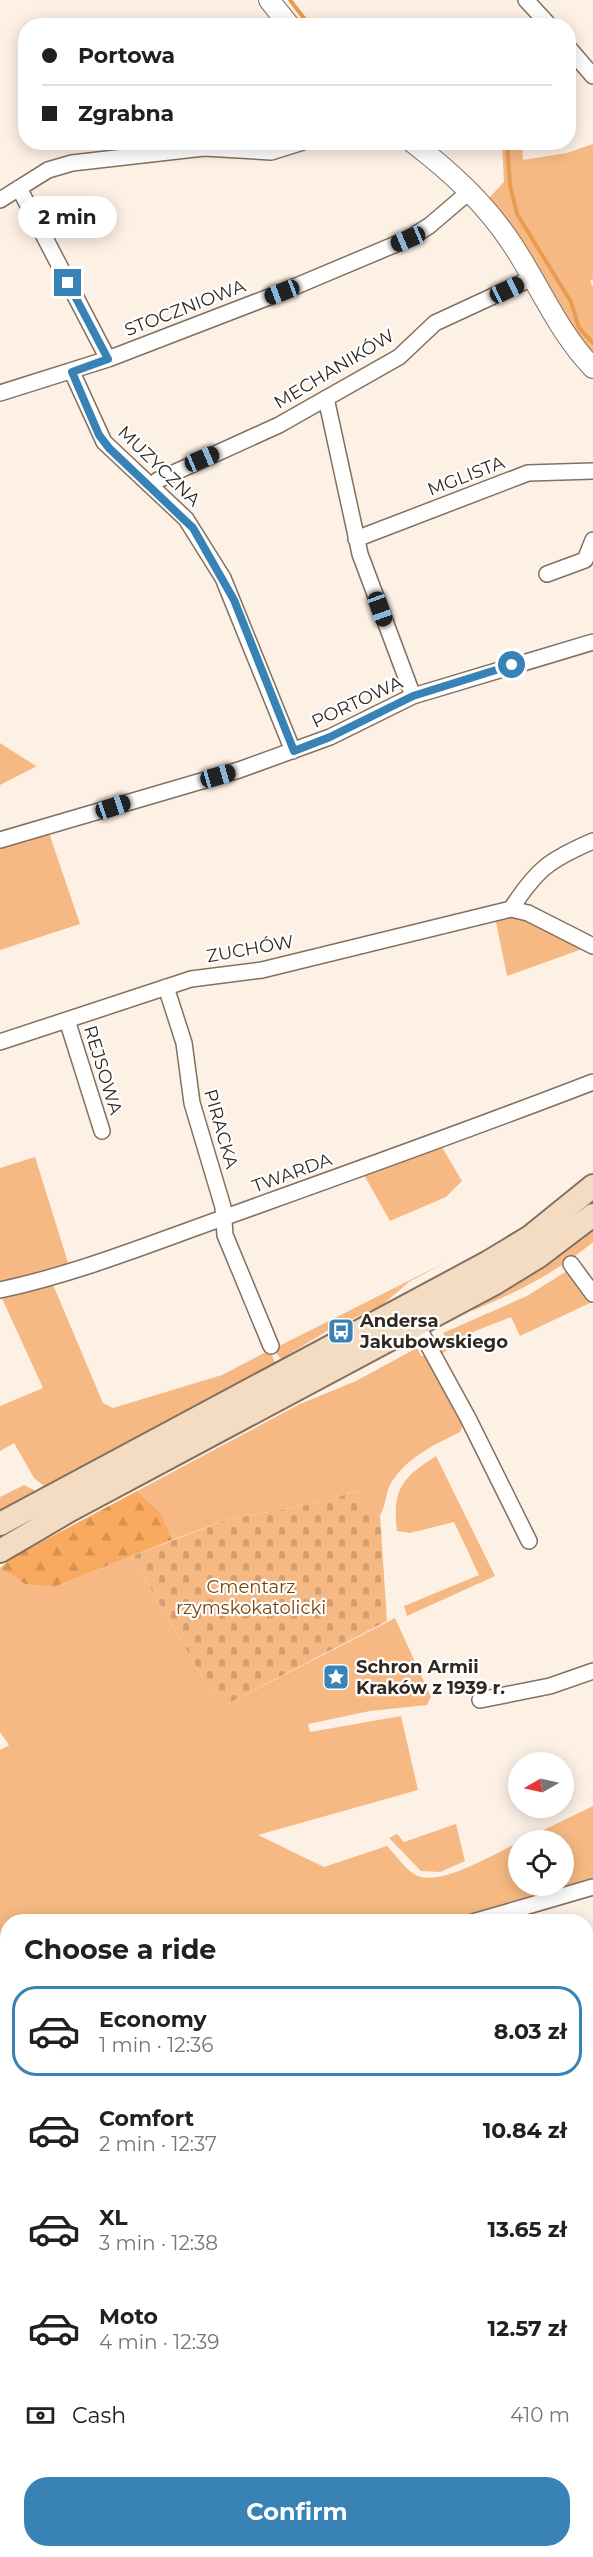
<!DOCTYPE html>
<html lang="en">
<head>
<meta charset="utf-8">
<style>
	:root { --surface:#fff; --page:#f6f6f6; --text:#202124; --muted:#757577; --line:#e0e0e0; --accent:#3882b6 }
	body { margin:0; font-family:Montserrat,sans-serif; background:var(--page); color:var(--text); height:100vh; display:flex; flex-direction:column; font-size:22px; white-space:nowrap }
	* { box-sizing:border-box; margin:0 }
	p { font-size:20px; color:var(--muted) }
	.icon { flex:none; width:33px; height:33px; fill:none; stroke:currentColor; stroke-width:2; stroke-linecap:round; stroke-linejoin:round }
	.map { position:relative; flex:1; overflow:hidden }
	.panel { position:absolute; left:0px; top:1914px; width:594px; height:644px; display:flex; flex-direction:column; background:var(--surface); border-radius:24px 24px 0 0; box-shadow:0 3px 15px #0003 }
	.panel>* { flex:none }
	.guide { position:absolute; left:18px; top:18px; width:558px; height:132px; border-radius:24px; box-shadow:0 3px 15px #0003; display:grid; align-content:center; height:132px; padding:0 24px; background:var(--surface) }
	.needle { width:39px; rotate:261deg }
	.fabs { position:absolute; left:508px; top:1752px; display:grid; gap:12px }
	.fabs a { display:grid; place-items:center; width:66px; height:66px; border-radius:50%; background:var(--surface); box-shadow:0 3px 15px #0003; font-size:30px }
	.end { position:absolute; width:27px; height:27px; margin:-14px; border:8px solid #3882b6; background:#fff; box-shadow:0 0 0 3px #fff }
	.from { border-radius:50% }
	.bubble { position:absolute; height:42px; border-radius:21px; background:var(--surface); box-shadow:0 3px 15px #0003; font-size:20px; font-weight:700; line-height:42px; text-align:center }
	.car { position:absolute; width:18px; height:36px; margin:-18px -9px; border-radius:8px; box-shadow:0 0 4px 2px #0007; background:linear-gradient(#222 24%,#8ab4d8 0 40%,#222 0 76%,#8ab4d8 0 86%,#222 0) }
	.guide b { display:flex; align-items:center; gap:21px; height:57px; font-size:22px }
	.guide b+b { border-top:2px solid var(--line) }
	.guide i { width:15px; height:15px; background:var(--text) }
	ul { padding:0; list-style:none }
	li { display:flex; align-items:center; gap:18px; height:90px; margin:0 12px 9px; padding:0 12px; border:3px solid transparent; border-radius:24px }
	li div { flex:1 }
	li b { display:block; font-size:22px }
	li em { font-style:normal; font-weight:700 }
	li.current { border-color:var(--accent) }
	li>.icon { width:54px; height:54px; stroke-width:1.5 }
	h2 { padding:0 24px; font-size:27px; line-height:72px }
	.pay { display:flex; align-items:center; gap:15px; height:66px; padding:0 24px; font-size:22px }
	.pay p { margin-inline-start:auto }
	.action { display:flex; gap:12px; margin-top:auto; padding:12px 24px }
	.action a { flex:1; height:69px; border-radius:24px; background:var(--accent); color:#fff; font-size:24px; font-weight:700; line-height:69px; text-align:center }
	.map>svg:first-child { display:block }
	.grass { fill:#f6b983 }
	.forest { fill:url(#forest-firs) }
	.cemetery { fill:url(#cemetery-stones) }
	.lines { fill:none; stroke-linecap:round; stroke-linejoin:round }
	.stream { stroke:#e99b51; stroke-width:4 }
	.minor-casing { stroke:#83705f; stroke-width:18 }
	.tertiary-casing { stroke:#83705f; stroke-width:22 }
	.secondary-casing { stroke:#83705f; stroke-width:26 }
	.minor { stroke:#fff; stroke-width:15 }
	.tertiary { stroke:#fff; stroke-width:20 }
	.secondary { stroke:#f4dcc2; stroke-width:22 }
	.route { stroke:#3882b6; stroke-width:8 }
	.labels { text-anchor:middle; dominant-baseline:central; stroke-width:4.5; stroke-linejoin:round; paint-order:stroke }
	.street-label { font-size:18px; fill:#302821; stroke:#fff }
	.poi-label { font-size:18px; font-weight:bold; fill:#302821; stroke:#fff; text-anchor:start }
	.park-label { font-size:18px; fill:#77440a; stroke:#fff }
</style>
</head>
<body>
<div class="map">
<svg width="593" height="2557" viewBox="0 0 593 2557">
	<defs>
		<pattern id="forest-firs" width="22" height="20" patternUnits="userSpaceOnUse" patternTransform="scale(1.5)"><rect width="22" height="20" fill="#faaa60"/><path d="M5 1l3.5 6h-7zM16 11l3.5 6h-7z" fill="#d79253"/></pattern>
		<pattern id="cemetery-stones" width="16" height="16" patternUnits="userSpaceOnUse" patternTransform="scale(1.5)"><rect width="16" height="16" fill="#f6b983"/><path d="M2 7V4a2 2 0 0 1 4 0v3zM10 15v-3a2 2 0 0 1 4 0v3z" fill="#d39f71"/></pattern>
	</defs>
	<rect width="100%" height="100%" fill="#fdf0e5"/>
	<path class="grass" d="M502 143H522L523 160 567 153 593 144V279L590 281 593 287V356L580 341 496 211 499 208 489 198 504 182Z
		M0 743 36 766H37L0 785Z
		M48 830 80 924 0 950V844L27 842Z
		M511 914 529 918 585 948 507 976 495 917Z
		M440 1144 462 1181 446 1197 390 1221 364 1175Z
		M35 1157 70 1269 0 1287V1168Z
		M593 1230V1242C556 1273 517 1292 472 1311L491 1294 582 1237 538 1270 496 1296 539 1271Z
		M446 1262 409 1282 382 1305 327 1331 281 1359 273 1349Z
		M570 1269 588 1291 592 1302 520 1336 511 1317 475 1331 440 1355 438 1346 447 1340 443 1333 527 1296Z
		M51 1280 103 1403 113 1408 222 1375 270 1350 275 1363 274 1367 48 1489 34 1478 14 1443 0 1451V1406L43 1388 0 1294Z
		M417 1348 421 1356H428L463 1425 460 1432C434 1445 405 1458 390 1485 385 1495 386 1506 380 1515L356 1490 328 1501 226 1520 172 1540 161 1513 137 1491 300 1404 356 1381Z
		M436 1456 495 1576 407 1616 404 1606 479 1575 454 1522 410 1533 397 1531C392 1489 402 1478 436 1456Z
		M24 1485 34 1490V1495L0 1516V1497Z
		M132 1556 220 1708 395 1618 431 1697 427 1705 370 1711 308 1724 310 1732 401 1716 418 1790 258 1835 324 1867 387 1846C396 1855 406 1871 418 1876 442 1886 496 1853 519 1842V1886H564V1840H523L593 1806V1883L460 1921 8 1922 7 2062 0 2061V1750L9 1745 0 1732V1568L25 1584 54 1587Z
		M456 1824 465 1861 440 1872 421 1871 389 1838 397 1834 404 1842Z
		M586 1992 593 2004V2190L586 2193Z
		M593 2199V2535L587 2537 586 2202Z
		M0 2214 8 2233 7 2312 0 2314Z
		M160 2550H200L204 2557H163Z
		M377 2550H547L526 2557H379Z"/>
	<path class="forest" d="M137 1491 161 1513 172 1540 54 1587 25 1584 0 1568 15 1556Z
		M0 2061 8 2062 7 2171 0 2172Z
		M325 2550H377L379 2557H328Z"/>
	<path class="cemetery" d="M356 1490 380 1515 387 1621 220 1708 132 1556 226 1520 328 1501Z"/>
	<g class="lines">
		<path class="stream" d="M290 0 310 26
			M507 142 510 185 517 214 571 302 579 328 593 343"/>
		<defs>
			<path id="minor" d="M526 0 550 26
				M568 47 593 76
				M19 188 108 359
				M0 200 48 170 72 163 204 148 271 152 303 142
				M72 372 104 442 186 519 223 578 293 751
				M0 393 108 359 282 292 408 239 429 226 470 191
				M326 398 360 554 413 696
				M152 486 158 480 279 425 399 357 435 323 532 278
				M356 539 528 473 593 471
				M547 574 585 560 593 540
				M0 840 239 770 330 737 413 696 593 642
				M511 909C537 869 549 860 593 841
				M166 987 184 1043 192 1103 223 1207 225 1235 271 1346
				M67 1020 102 1131
				M0 1042 191 979 262 970 511 909 528 913 593 946
				M571 1264 593 1294
				M0 1290C80 1273 157 1241 234 1214 354 1171 474 1128 593 1082
				M417 1325 468 1418 529 1541
				M480 1700 550 1686 593 1671
				M473 1922 593 1887
				M586 2198 593 2195
				M0 2318 8 2316
				M66 2557 82 2550"/>
			<path id="tertiary" d="M269 0 290 26
				M412 142C451 172 485 203 512 244 540 286 558 332 593 368"/>
			<path id="secondary" d="M0 1524 487 1263 530 1237 593 1186
				M0 1551 70 1510 495 1283 539 1256 593 1215"/>
		</defs>
		<use href="#minor" class="minor-casing"/>
		<use href="#tertiary" class="tertiary-casing"/>
		<use href="#secondary" class="secondary-casing"/>
		<use href="#minor" class="minor"/>
		<use href="#tertiary" class="tertiary"/>
		<use href="#secondary" class="secondary"/>
	</g>
	<g class="lines">
		<path class="route" d="M68 283 108 359 72 372 99 435 109 448 193 528 234 600 294 751 330 737 413 696 512 665"/>
	</g>
	<defs>
		<symbol id="bus-square" viewBox="-11 -11 22 22"><rect x="-9" y="-9" width="18" height="18" rx="4" fill="#3882b6" stroke="#fff"/><path d="M-5-6H5V4H4V6H2V4H-2V6H-4V4H-5ZM-3.5-4V0h7V-4ZM-3.5 1.2v1.5H-2V1.2ZM2 1.2v1.5H3.5V1.2Z" fill="#fff"/></symbol>
		<symbol id="sight-square" viewBox="-11 -11 22 22"><rect x="-9" y="-9" width="18" height="18" rx="4" fill="#3882b6" stroke="#fff"/><path d="M0-6L1.8-2.2L6-1.7L2.9 1.2L3.7 5.4L0 3.3L-3.7 5.4L-2.9 1.2L-6-1.7L-1.8-2.2Z" fill="#fff"/></symbol>
	</defs>
	<g fill-rule="evenodd">
		<use href="#bus-square" x="326" y="1316" width="30" height="30"/>
		<use href="#sight-square" x="321" y="1662" width="30" height="30"/>
	</g>
	<g class="labels">
		<g class="street-label">
			<text transform="translate(185 308) rotate(-21)">STOCZNIOWA</text>
			<text transform="translate(334 369) rotate(-31)">MECHANIKÓW</text>
			<text transform="translate(159 466) rotate(44)">MUZYCZNA</text>
			<text transform="translate(466 476) rotate(-21)">MGLISTA</text>
			<text transform="translate(357 702) rotate(-25)">PORTOWA</text>
			<text transform="translate(250 949) rotate(-10)">ZUCHÓW</text>
			<text transform="translate(103 1070) rotate(73)">REJSOWA</text>
			<text transform="translate(221 1129) rotate(74)">PIRACKA</text>
			<text transform="translate(292 1173) rotate(-20)">TWARDA</text>
		</g>
		<g class="poi-label">
			<text x="360" y="1321">Andersa<tspan x="360" dy="21">Jakubowskiego</tspan></text>
			<text x="356" y="1667">Schron Armii<tspan x="356" dy="21">Kraków z 1939 r.</tspan></text>
		</g>
		<g class="park-label">
			<text x="251" y="1587">Cmentarz<tspan x="251" dy="21">rzymskokatolicki</tspan></text>
		</g>
	</g>
</svg>
<div class="fabs">
<a><svg class="needle" viewBox="-14 -14 28 28"><path d="M0-13l5 13h-10z" fill="#e53935"/><path d="M0 13l5-13h-10z" fill="#757577"/></svg></a>
<a><svg class="icon" aria-label="locate" viewBox="0 0 24 24"><circle cx="12" cy="12" r="6"/><path d="M12 2v4M12 18v4M2 12h4M18 12h4"/></svg></a>
</div>
<i class="end from" style="left:512px;top:665px"></i>
<i class="end" style="left:68px;top:283px"></i>
<div class="bubble" style="left:18px;top:196px;width:99px">2 min</div>
<i class="car" style="left:408px;top:239px;rotate:247deg"></i>
<i class="car" style="left:507px;top:290px;rotate:65deg"></i>
<i class="car" style="left:282px;top:292px;rotate:249deg"></i>
<i class="car" style="left:202px;top:459px;rotate:67deg"></i>
<i class="car" style="left:380px;top:609px;rotate:160deg"></i>
<i class="car" style="left:218px;top:776px;rotate:74deg"></i>
<i class="car" style="left:113px;top:807px;rotate:71deg"></i>
<div class="guide">
<b><i class="from"></i>Portowa</b>
<b><i></i>Zgrabna</b>
</div>
<section class="panel">
<h2>Choose a ride</h2>
<ul>
<li class="current"><svg class="icon" aria-label="car" viewBox="0 0 24 24"><path d="M5 17H2v-5l4-1 3-4h7l3 4 3 1v5h-3M9 17h6M6 11h13"/><circle cx="7" cy="17" r="2"/><circle cx="17" cy="17" r="2"/></svg><div><b>Economy</b><p>1 min · 12:36</p></div><em>8.03 zł</em></li>
<li><svg class="icon" aria-label="car" viewBox="0 0 24 24"><path d="M5 17H2v-5l4-1 3-4h7l3 4 3 1v5h-3M9 17h6M6 11h13"/><circle cx="7" cy="17" r="2"/><circle cx="17" cy="17" r="2"/></svg><div><b>Comfort</b><p>2 min · 12:37</p></div><em>10.84 zł</em></li>
<li><svg class="icon" aria-label="car" viewBox="0 0 24 24"><path d="M5 17H2v-5l4-1 3-4h7l3 4 3 1v5h-3M9 17h6M6 11h13"/><circle cx="7" cy="17" r="2"/><circle cx="17" cy="17" r="2"/></svg><div><b>XL</b><p>3 min · 12:38</p></div><em>13.65 zł</em></li>
<li><svg class="icon" aria-label="car" viewBox="0 0 24 24"><path d="M5 17H2v-5l4-1 3-4h7l3 4 3 1v5h-3M9 17h6M6 11h13"/><circle cx="7" cy="17" r="2"/><circle cx="17" cy="17" r="2"/></svg><div><b>Moto</b><p>4 min · 12:39</p></div><em>12.57 zł</em></li>
</ul>
<div class="pay"><svg class="icon" aria-label="cash" viewBox="0 0 24 24"><path d="M3 7h18v10H3z"/><circle cx="12" cy="12" r="2"/></svg>Cash<p>410 m</p></div>
<div class="action"><a>Confirm</a></div>
</section>
</div>
</body>
</html>
